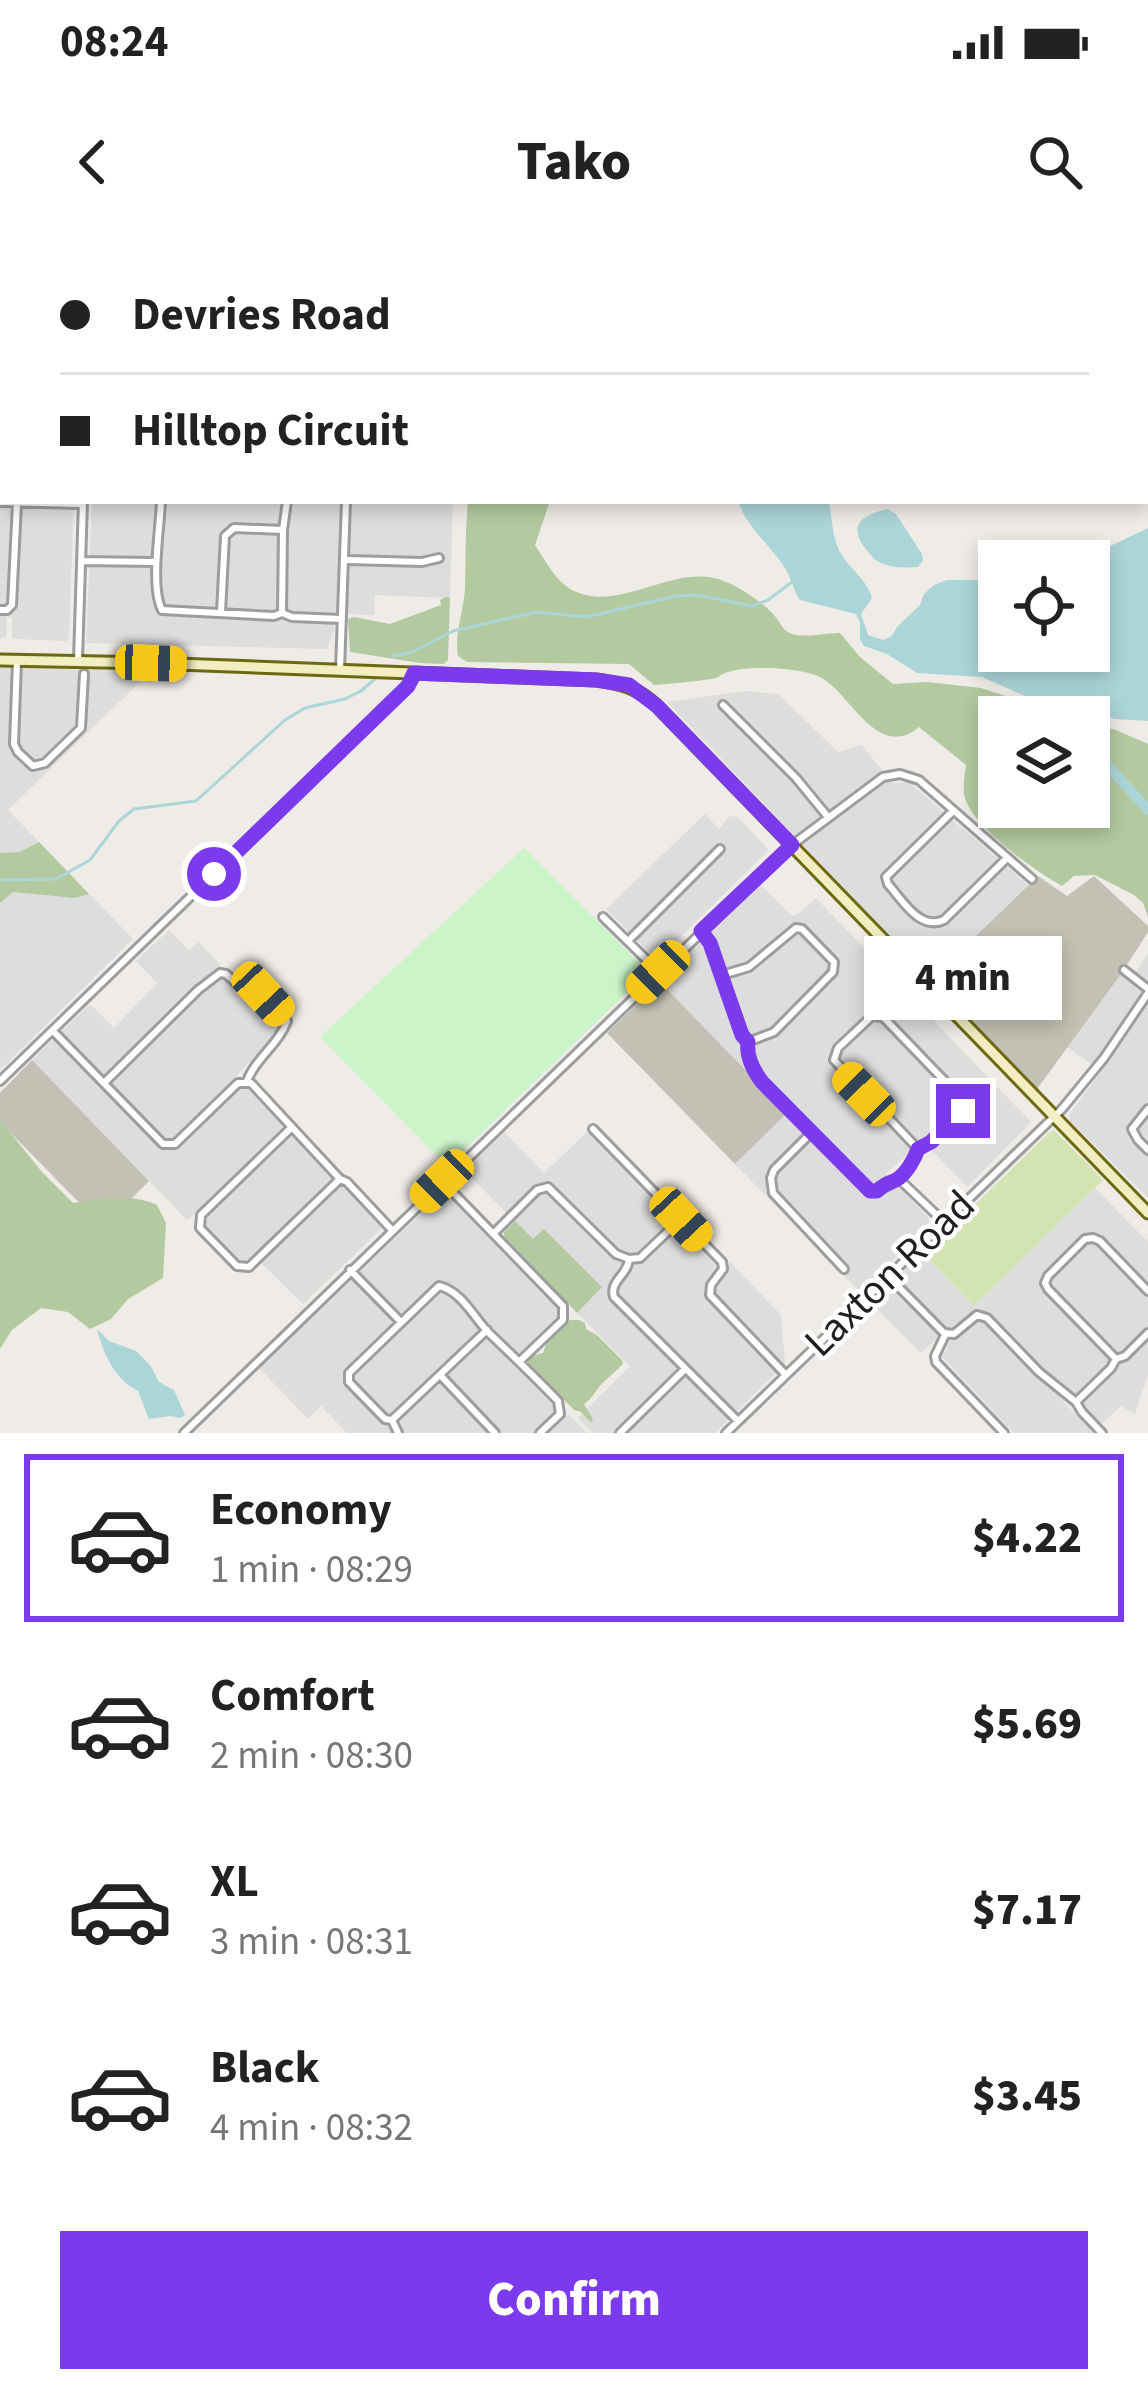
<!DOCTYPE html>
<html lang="en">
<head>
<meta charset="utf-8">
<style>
	:root { --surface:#fff; --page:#f2f2f2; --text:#222; --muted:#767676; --line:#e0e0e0; --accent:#7c3aed }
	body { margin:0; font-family:"Source Sans 3",sans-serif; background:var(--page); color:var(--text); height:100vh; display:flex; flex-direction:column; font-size:45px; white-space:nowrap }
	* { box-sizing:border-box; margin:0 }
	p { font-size:39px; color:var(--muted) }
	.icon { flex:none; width:66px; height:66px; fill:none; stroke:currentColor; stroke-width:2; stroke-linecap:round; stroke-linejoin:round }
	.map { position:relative; height:1193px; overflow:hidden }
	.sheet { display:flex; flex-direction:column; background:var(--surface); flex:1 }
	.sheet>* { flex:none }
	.banner { position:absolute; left:0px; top:0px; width:1149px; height:264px; box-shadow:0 6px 18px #0003; display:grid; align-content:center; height:264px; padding:0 60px; background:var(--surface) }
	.tools { position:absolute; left:978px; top:300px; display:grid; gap:24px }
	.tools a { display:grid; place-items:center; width:132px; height:132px; border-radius:0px; background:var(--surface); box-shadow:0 6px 18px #0003; font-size:60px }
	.end { position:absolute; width:54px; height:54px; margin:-27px; border:15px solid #7c3aed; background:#fff; box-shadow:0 0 0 6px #fff }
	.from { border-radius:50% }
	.bubble { position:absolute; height:84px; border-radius:0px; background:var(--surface); box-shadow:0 6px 18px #0003; font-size:39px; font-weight:800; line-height:84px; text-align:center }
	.car { position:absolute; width:36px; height:72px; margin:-36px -18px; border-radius:15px; box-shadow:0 0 9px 3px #0007; background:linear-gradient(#f5c518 24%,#345 0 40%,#f5c518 0 76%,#345 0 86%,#f5c518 0) }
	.banner b { display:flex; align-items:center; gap:42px; height:114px; font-size:45px }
	.banner b+b { border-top:3px solid var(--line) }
	.banner i { width:30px; height:30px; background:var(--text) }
	ul { padding:21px 0 0; list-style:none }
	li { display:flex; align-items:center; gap:36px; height:168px; margin:0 24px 18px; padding:0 36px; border:6px solid transparent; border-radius:0px }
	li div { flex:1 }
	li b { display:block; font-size:45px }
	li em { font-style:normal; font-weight:800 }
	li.selected { border-color:var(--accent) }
	li>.icon { width:108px; height:108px; stroke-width:1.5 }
	.cta { display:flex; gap:24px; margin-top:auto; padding:24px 60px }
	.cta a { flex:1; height:138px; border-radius:0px; background:var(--accent); color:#fff; font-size:48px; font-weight:800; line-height:138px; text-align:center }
	.status { display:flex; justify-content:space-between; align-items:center; height:84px; padding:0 60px; background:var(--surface); direction:ltr }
	.status svg { height:33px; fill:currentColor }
	header { display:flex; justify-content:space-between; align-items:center; height:156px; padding:0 60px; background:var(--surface); font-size:54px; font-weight:800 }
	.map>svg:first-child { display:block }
	.residential { fill:#ddd }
	.construction { fill:#c3c1b3 }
	.grass { fill:#d2e4b2 }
	.forest { fill:#b3caa0 }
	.park { fill:#ccf4c9 }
	.water { fill:#acd5d8 }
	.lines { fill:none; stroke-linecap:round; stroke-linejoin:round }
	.stream { stroke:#acd5d8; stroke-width:3 }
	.river { stroke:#acd5d8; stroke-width:10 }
	.street-casing { stroke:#9d9d9d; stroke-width:12 }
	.secondary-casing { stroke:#6d6910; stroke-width:15 }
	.street { stroke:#fff; stroke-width:6 }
	.secondary { stroke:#f3eec1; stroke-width:9 }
	.route { stroke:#7c3aed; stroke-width:15 }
	.labels { text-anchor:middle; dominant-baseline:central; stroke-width:9; stroke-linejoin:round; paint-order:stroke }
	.street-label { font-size:42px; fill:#202020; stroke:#fff }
</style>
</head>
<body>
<div class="status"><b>08:24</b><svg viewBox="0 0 49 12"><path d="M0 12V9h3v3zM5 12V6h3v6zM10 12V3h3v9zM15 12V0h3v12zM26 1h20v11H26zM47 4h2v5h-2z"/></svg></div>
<header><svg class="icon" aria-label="back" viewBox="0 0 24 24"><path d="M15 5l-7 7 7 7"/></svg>Tako<svg class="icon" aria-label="search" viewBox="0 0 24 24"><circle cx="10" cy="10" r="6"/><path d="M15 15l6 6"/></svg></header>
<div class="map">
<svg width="1148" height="1193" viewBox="0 0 1148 1193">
	<rect width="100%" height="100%" fill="#efebe7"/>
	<path class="residential" d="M0 173H3V261H74L69 398 67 401 12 399V377H7L6 397 0 399Z
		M92 261H453L450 358 375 355 374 375 335 374 334 391 327 409 86 403Z
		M0 427 150 432 8 570 133 699 0 830Z
		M745 451 778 454 838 512 862 505 892 543H910L1028 645 931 739 667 462Z
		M705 574 719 589 729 576 738 577 767 608V612L661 716 654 717 606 669Z
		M761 645 792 676 797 675 816 658 1031 882 967 947 923 901 886 934 929 978V983L861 1053 735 924 786 873 660 742Z
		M169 690 189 711 198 702 221 725 216 731 236 753 245 758 259 759 282 782V785L236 837 384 986 303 1064 253 1015 245 1021H241L195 974 187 980 32 820 90 764 114 788 157 743 136 721Z
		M1148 713V958L1070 881 1069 875 1101 831 1067 807 1121 734 1131 740Z
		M504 892 544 933 587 892 717 1027 731 1023 781 1075 785 1124 715 1193H593L578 1178 630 1126 577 1073 601 1047 544 989 533 1000 464 930Z
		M1095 948 1148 1002V1135L1135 1174 1121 1166 1101 1184 1056 1137 1048 1145 1093 1193H1014L941 1116 948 1109 938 1098 921 1113 868 1060 920 1010 974 1066Z
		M444 952 559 1071V1076L511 1121 564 1177 569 1175 587 1193H347L321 1166 308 1179 259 1128Z"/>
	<path class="construction" d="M1038 636 1067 656 1094 636 1148 686V692L1121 734 1037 849 931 739Z
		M660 742 787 873 735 924 607 793Z
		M32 820 149 941 103 987 0 882V853Z"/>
	<path class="grass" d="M1051 891H1055L1103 940 974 1066 924 1014Z"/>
	<path class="forest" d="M468 261H550L535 305C547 323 558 346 579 353 620 368 665 332 708 337 729 339 759 359 773 374 780 381 782 391 792 394 805 398 826 393 840 393L860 417 893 444 927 442 981 448 1068 477H999V567H1089V483L1116 490 1148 504V677L1143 663 1134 655 1095 635 1074 636 1062 646C1036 632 968 584 964 554 963 545 965 534 966 525L919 487C878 521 852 456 822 438 803 427 748 425 728 432 713 437 726 436 711 439 692 442 673 443 654 445L629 424 467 422 458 416C454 393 464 371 465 348 466 318 465 292 468 261Z
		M445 357 450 358 448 420 444 424 420 423 350 412 348 379 354 377 390 384 441 365 440 360Z
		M39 602 89 654 75 658 13 652 0 663V613L20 612Z
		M0 880 42 932 73 963C103 959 129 952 157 965L166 983 163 1038 128 1059 111 1079 90 1089 68 1072 41 1068 12 1090 0 1109Z
		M515 981 533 999 544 989 602 1047 577 1073 504 996V992Z
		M579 1080 585 1083 586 1089 597 1095 622 1120 623 1124C615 1132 606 1139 600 1146 594 1153 592 1159 584 1164L593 1179 591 1183 581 1172 574 1170 528 1123 529 1117 543 1113 546 1104 570 1080Z"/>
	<path class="park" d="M524 608 648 732 447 926 320 797Z"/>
	<path class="water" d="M738 261H829C832 276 832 296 839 310 848 328 867 339 872 358L861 374 868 395 883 400 892 396 897 387 920 365 924 354 934 345 947 340H999V411H1089V321H1079L1148 288V481L1115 479 1025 456 982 437 917 433 887 414 864 406 860 399V382L856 374 800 360C792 349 791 335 783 325 768 303 746 286 738 261Z
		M888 269 896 274 922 314 923 320 918 327C906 328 890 328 879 322 873 319 870 314 865 308 847 284 864 274 888 269Z
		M97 1089 109 1101 136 1111 150 1125 159 1142 174 1150 185 1175 181 1178 171 1176 149 1179 138 1151C115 1139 104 1116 97 1089Z"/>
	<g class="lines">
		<path class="stream" d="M393 416 412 412 453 391 537 372 586 377 676 356 697 355 752 366 768 360 792 342
			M0 640 56 639 90 620 119 581 134 569 196 561 285 480 305 468 345 459 361 451 377 437"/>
		<path class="river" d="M1043 453 1064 477
			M1089 505 1148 570"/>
		<defs>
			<path id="street" d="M0 48H3
				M0 115H3
				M0 202H3
				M161 261C160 290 150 347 162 370L274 376 282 373 292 377 341 379
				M0 262 83 264
				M347 320 422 322 439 318
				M81 321 155 322
				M0 370H7L12 365 17 263
				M221 372 225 296 234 288 283 290
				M282 373 283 290 287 261
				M17 421 14 504 18 512 33 526 45 523 81 488 84 434
				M78 421 83 261
				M340 430 346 261
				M723 465 796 538 828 577
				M953 571 886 637 888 644C903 661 920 691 944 680L1007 618
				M603 677 659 732
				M701 691 711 703 742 795 748 802C746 817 753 830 762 842L870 951H877L887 942 899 939 944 982
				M628 701 720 609
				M1124 730 1148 749
				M722 735 749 727 796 688 802 689 834 722 833 732 774 792 748 802
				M53 791 163 904H175L238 843H251L340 939 347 942 391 989
				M0 841 408 446 414 439V433
				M105 842 198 750 220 733 226 734 247 753 263 754 287 781C279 804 255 819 247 841
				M1148 869 1132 889 1138 900 1148 910
				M291 888 201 975 200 988 237 1026 249 1027 340 939
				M593 889 722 1022 723 1029 711 1045 710 1055 786 1135
				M811 893 774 930 771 938 773 953 844 1029
				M899 939 915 918 918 909 931 902 963 871V860L883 777 872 776 838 808 834 820 918 909
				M442 941 563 1066V1080L520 1121
				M681 979 640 1018 629 1019C628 1035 609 1041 614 1057L738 1181
				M494 993 537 950 548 947 616 1014 629 1019
				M350 1030 400 1081
				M888 1036 944 1093 954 1094 977 1075 987 1078 1039 1132 1076 1162 1082 1172 1102 1193
				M946 1093 935 1116 936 1122 1004 1193
				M1116 1119 1048 1049 1045 1043 1048 1036 1085 999 1093 998 1100 1001 1148 1051
				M441 1136 495 1193
				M1076 1162 1111 1128 1116 1119 1125 1116 1148 1093
				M392 1180 385 1179 349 1142V1133L439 1046C461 1051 473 1076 488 1092 511 1114 535 1137 558 1161L560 1174 540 1193
				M392 1180 487 1090
				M392 1180 398 1193
				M184 1193 792 605 883 537 900 534 919 540 1032 639
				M620 1193 684 1130
				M726 1193 1062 869 1104 818 1148 753"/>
			<path id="secondary" d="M0 420 151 423 596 440C621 443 638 448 657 466L1148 973"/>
		</defs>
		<use href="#street" class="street-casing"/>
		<use href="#secondary" class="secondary-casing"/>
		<use href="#street" class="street"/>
		<use href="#secondary" class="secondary"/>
	</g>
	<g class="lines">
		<path class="route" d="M214 634 408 446 414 433 596 440 629 445 657 466 792 605 701 691 710 703 742 795 748 802C746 817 753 830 762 842L870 951H877C885 943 892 943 899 938 907 932 915 918 918 909L931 902 963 871"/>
	</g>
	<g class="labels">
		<g class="street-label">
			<text transform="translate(890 1034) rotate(-44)">Laxton Road</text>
		</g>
	</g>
</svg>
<div class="tools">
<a><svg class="icon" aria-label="locate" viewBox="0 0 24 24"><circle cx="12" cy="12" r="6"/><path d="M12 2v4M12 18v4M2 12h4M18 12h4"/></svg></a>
<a><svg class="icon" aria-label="layers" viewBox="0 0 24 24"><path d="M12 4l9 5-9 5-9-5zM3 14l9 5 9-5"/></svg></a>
</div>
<i class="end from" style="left:214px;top:634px"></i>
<i class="end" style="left:963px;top:871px"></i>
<div class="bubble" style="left:864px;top:696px;width:198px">4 min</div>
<i class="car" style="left:151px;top:423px;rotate:92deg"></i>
<i class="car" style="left:658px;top:732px;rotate:226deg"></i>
<i class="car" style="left:263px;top:754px;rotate:137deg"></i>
<i class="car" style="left:864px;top:854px;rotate:316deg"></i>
<i class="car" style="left:442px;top:941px;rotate:226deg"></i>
<i class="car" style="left:681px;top:979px;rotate:137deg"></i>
<div class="banner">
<b><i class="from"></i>Devries Road</b>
<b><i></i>Hilltop Circuit</b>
</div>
</div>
<section class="sheet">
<ul>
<li class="selected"><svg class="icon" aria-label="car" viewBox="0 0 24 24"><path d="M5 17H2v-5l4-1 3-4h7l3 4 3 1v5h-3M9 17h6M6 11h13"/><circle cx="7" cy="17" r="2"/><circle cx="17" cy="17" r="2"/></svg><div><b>Economy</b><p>1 min · 08:29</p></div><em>$4.22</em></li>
<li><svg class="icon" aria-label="car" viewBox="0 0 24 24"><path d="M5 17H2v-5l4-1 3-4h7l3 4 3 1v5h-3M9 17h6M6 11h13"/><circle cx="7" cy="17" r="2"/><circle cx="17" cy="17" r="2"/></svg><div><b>Comfort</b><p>2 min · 08:30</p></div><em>$5.69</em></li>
<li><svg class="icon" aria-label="car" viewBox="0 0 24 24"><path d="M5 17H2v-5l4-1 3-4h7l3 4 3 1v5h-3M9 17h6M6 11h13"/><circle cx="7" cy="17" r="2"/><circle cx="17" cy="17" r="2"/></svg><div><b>XL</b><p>3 min · 08:31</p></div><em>$7.17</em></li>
<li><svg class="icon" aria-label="car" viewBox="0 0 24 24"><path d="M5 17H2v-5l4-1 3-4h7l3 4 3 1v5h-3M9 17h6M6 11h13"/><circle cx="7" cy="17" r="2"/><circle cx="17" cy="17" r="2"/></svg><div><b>Black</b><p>4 min · 08:32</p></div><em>$3.45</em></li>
</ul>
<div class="cta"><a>Confirm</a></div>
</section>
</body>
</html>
